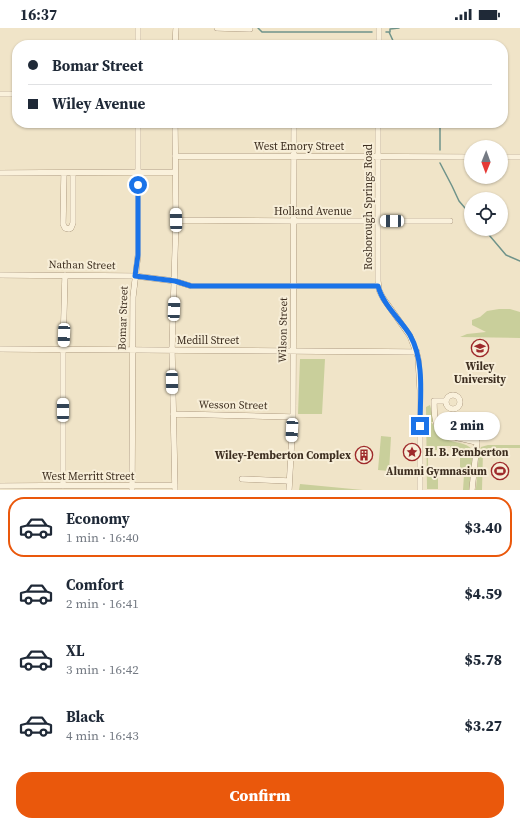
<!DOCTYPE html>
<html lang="en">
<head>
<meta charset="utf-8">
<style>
	:root { --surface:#fff; --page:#f6f6f7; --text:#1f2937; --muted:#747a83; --line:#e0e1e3; --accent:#ea580c }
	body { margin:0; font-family:"Source Serif 4",serif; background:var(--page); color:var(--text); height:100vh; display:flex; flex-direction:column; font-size:15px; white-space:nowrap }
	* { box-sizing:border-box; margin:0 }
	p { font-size:13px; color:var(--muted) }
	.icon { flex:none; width:22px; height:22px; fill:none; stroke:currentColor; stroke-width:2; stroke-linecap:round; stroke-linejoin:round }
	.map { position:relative; height:462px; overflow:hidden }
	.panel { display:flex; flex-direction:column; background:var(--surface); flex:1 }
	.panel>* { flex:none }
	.guide { position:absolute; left:12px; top:12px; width:496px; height:88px; border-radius:16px; box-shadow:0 1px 3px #0004; display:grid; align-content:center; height:88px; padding:0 16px; background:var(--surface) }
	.needle { width:26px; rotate:181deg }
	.buttons { position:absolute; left:464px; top:112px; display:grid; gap:8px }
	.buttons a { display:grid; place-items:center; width:44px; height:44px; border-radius:50%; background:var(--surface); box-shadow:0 1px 3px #0004; font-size:20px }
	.end { position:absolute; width:18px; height:18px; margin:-9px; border:5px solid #1a73e8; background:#fff; box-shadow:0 0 0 2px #fff }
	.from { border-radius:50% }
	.bubble { position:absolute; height:28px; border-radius:14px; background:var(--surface); box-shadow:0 1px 3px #0004; font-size:13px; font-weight:800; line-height:28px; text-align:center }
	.car { position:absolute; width:12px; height:24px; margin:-12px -6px; border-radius:5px; box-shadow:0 0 3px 1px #0007; background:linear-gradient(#fff 24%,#345 0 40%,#fff 0 76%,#345 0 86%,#fff 0) }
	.guide b { display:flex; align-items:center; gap:14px; height:38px; font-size:15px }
	.guide b+b { border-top:1px solid var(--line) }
	.guide i { width:10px; height:10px; background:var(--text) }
	ul { padding:7px 0 0; list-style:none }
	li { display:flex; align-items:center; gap:12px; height:60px; margin:0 8px 6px; padding:0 8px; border:2px solid transparent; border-radius:16px }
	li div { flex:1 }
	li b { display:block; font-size:15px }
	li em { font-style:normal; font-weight:800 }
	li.selected { border-color:var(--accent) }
	li>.icon { width:36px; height:36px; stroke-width:1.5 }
	.primary-button { display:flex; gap:8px; margin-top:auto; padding:8px 16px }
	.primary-button a { flex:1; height:46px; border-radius:16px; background:var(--accent); color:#fff; font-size:16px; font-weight:800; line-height:46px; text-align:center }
	.status { display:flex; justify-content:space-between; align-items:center; height:28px; padding:0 20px; background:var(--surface); direction:ltr }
	.status svg { height:11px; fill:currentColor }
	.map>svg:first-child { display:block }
	.green { fill:#c9cf9b }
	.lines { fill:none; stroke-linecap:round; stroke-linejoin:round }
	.stream { stroke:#6f938a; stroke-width:1.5 }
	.minor-casing { stroke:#8d765c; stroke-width:6 }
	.minor { stroke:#faf1dc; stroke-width:5.5 }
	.route { stroke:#1a73e8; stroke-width:5 }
	.labels { text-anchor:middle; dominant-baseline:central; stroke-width:4; stroke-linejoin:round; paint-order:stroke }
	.street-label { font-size:11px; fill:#3d2e20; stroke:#f7eed8 }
	.poi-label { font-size:11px; font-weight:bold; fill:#3d2e20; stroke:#f7eed8; text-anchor:end }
</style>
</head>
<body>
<div class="status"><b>16:37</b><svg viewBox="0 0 49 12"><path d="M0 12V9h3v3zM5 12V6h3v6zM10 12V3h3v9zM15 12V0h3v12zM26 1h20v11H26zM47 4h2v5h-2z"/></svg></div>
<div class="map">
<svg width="520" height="462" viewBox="0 0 520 462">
	<rect width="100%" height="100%" fill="#f0e4c8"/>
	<path class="green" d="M499 281H510L520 284V310L460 309 467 306 486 304 472 297V292L480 289 487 283Z
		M300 331H325L322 386H298Z
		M430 377 435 396 433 394H431C436 399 439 407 446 411 455 416 465 413 473 422L471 460 469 462H463L464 447H460V423L450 422V418H437V422H428V447H434L435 450H438V461H427L426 381V379Z
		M381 408 391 409 389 443 378 442Z
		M488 417H520V420H495V423H483L482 462H475L476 460 479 424 481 419Z
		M300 456 363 462H299Z"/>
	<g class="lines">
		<path class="stream" d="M258 0 262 4H372
			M386 4H389L395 17
			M390 4V1L399 0
			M440 95V122
			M440 135 452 158 459 173 471 187
			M484 201 506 227 520 233"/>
		<defs>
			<path id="minor" d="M217 0 250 1
				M138 17V0
				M175 17 176 0
				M379 17V0
				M0 66H17
				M175 95 176 192 172 322 175 462
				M378 95V253L379 262 383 270 410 308 418 329 420 362V462
				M175 128 471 129
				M501 129H520
				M0 145 175 144
				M64 145 63 196 65 200 69 201 71 200 73 195V145
				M176 192 293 193H450
				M0 247 135 248 175 253 191 258H378
				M0 321 417 324
				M446 374a7 7 0 1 1 14 0a7 7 0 1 1-14 0Z
				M445 373H434C434 395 435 404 458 410 465 411 470 413 477 414L472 462
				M173 386 293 389
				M242 451 289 453
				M0 458 175 457
				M63 458V322L65 247
				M132 462 133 269 138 227V95
				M289 462 293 389 294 95"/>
		</defs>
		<use href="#minor" class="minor-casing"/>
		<use href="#minor" class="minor"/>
	</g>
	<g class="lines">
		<path class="route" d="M138 157V227L135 248 175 253 191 258H378C383 277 400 291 410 307 425 334 420 368 420 398"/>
	</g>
	<defs>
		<symbol id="university-ring" viewBox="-11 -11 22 22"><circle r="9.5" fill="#f7eed8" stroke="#9e2a2b" stroke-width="1.5"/><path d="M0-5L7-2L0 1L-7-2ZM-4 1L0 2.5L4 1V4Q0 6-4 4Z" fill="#9e2a2b"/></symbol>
		<symbol id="sight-ring" viewBox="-11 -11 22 22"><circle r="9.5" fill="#f7eed8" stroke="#9e2a2b" stroke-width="1.5"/><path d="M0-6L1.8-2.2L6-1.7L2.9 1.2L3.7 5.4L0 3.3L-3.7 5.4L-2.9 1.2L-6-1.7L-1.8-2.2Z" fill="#9e2a2b"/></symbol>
		<symbol id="building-ring" viewBox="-11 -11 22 22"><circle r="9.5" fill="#f7eed8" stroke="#9e2a2b" stroke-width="1.5"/><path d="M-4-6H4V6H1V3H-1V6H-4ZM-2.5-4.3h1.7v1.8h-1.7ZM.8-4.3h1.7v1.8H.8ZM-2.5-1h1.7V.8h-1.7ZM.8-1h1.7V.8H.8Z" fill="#9e2a2b"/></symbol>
		<symbol id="stadium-ring" viewBox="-11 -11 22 22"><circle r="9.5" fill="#f7eed8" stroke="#9e2a2b" stroke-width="1.5"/><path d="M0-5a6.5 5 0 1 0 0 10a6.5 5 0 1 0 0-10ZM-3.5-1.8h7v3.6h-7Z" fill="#9e2a2b"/></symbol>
	</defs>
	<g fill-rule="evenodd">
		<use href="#university-ring" x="470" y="310" width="20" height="20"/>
		<use href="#sight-ring" x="402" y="414" width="20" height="20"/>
		<use href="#building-ring" x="354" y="417" width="20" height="20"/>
		<use href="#stadium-ring" x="490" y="433" width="20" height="20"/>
	</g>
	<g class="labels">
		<g class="street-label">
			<text x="299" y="118">West Emory Street</text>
			<text transform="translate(368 179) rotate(-90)">Rosborough Springs Road</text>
			<text x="313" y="183">Holland Avenue</text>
			<text transform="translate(82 237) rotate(1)">Nathan Street</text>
			<text transform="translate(123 290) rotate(-88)">Bomar Street</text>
			<text transform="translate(283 302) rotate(-89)">Wilson Street</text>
			<text x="208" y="312">Medill Street</text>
			<text transform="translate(233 377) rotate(1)">Wesson Street</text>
			<text x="88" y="448">West Merritt Street</text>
		</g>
		<g class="poi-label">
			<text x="480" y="338" text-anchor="middle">Wiley<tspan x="480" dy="13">University</tspan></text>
			<text x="425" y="424" text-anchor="start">H. B. Pemberton</text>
			<text x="351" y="427">Wiley-Pemberton Complex</text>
			<text x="487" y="443">Alumni Gymnasium</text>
		</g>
	</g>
</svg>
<div class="buttons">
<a><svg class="needle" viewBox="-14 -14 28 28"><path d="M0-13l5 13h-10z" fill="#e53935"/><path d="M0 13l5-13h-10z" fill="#747a83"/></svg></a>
<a><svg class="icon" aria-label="locate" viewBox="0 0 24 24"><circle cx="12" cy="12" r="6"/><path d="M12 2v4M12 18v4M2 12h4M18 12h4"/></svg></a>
</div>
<i class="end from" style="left:138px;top:157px"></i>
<i class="end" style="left:420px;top:398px"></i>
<div class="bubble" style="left:434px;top:384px;width:66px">2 min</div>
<i class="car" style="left:176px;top:192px;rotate:359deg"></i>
<i class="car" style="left:392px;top:193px;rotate:270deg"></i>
<i class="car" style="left:174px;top:281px;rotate:2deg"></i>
<i class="car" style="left:64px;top:307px;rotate:182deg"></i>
<i class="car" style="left:172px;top:354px;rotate:179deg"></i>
<i class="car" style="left:63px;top:382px;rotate:0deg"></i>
<i class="car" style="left:292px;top:402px;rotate:183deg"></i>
<div class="guide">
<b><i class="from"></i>Bomar Street</b>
<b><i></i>Wiley Avenue</b>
</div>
</div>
<section class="panel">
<ul>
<li class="selected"><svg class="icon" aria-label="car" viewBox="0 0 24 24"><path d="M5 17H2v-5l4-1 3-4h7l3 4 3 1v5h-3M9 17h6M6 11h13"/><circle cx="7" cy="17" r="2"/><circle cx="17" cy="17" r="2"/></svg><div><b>Economy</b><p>1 min · 16:40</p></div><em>$3.40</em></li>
<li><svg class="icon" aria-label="car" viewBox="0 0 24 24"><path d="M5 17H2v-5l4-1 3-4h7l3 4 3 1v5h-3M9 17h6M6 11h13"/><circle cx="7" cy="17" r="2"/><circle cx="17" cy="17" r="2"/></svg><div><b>Comfort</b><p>2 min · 16:41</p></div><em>$4.59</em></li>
<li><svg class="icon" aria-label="car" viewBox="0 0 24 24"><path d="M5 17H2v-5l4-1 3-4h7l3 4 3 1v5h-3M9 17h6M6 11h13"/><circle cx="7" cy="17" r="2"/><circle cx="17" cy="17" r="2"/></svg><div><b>XL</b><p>3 min · 16:42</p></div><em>$5.78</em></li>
<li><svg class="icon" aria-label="car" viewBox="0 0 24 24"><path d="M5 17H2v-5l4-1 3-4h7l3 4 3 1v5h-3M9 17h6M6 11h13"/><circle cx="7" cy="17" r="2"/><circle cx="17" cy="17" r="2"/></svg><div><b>Black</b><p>4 min · 16:43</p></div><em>$3.27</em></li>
</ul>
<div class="primary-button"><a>Confirm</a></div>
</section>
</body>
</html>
